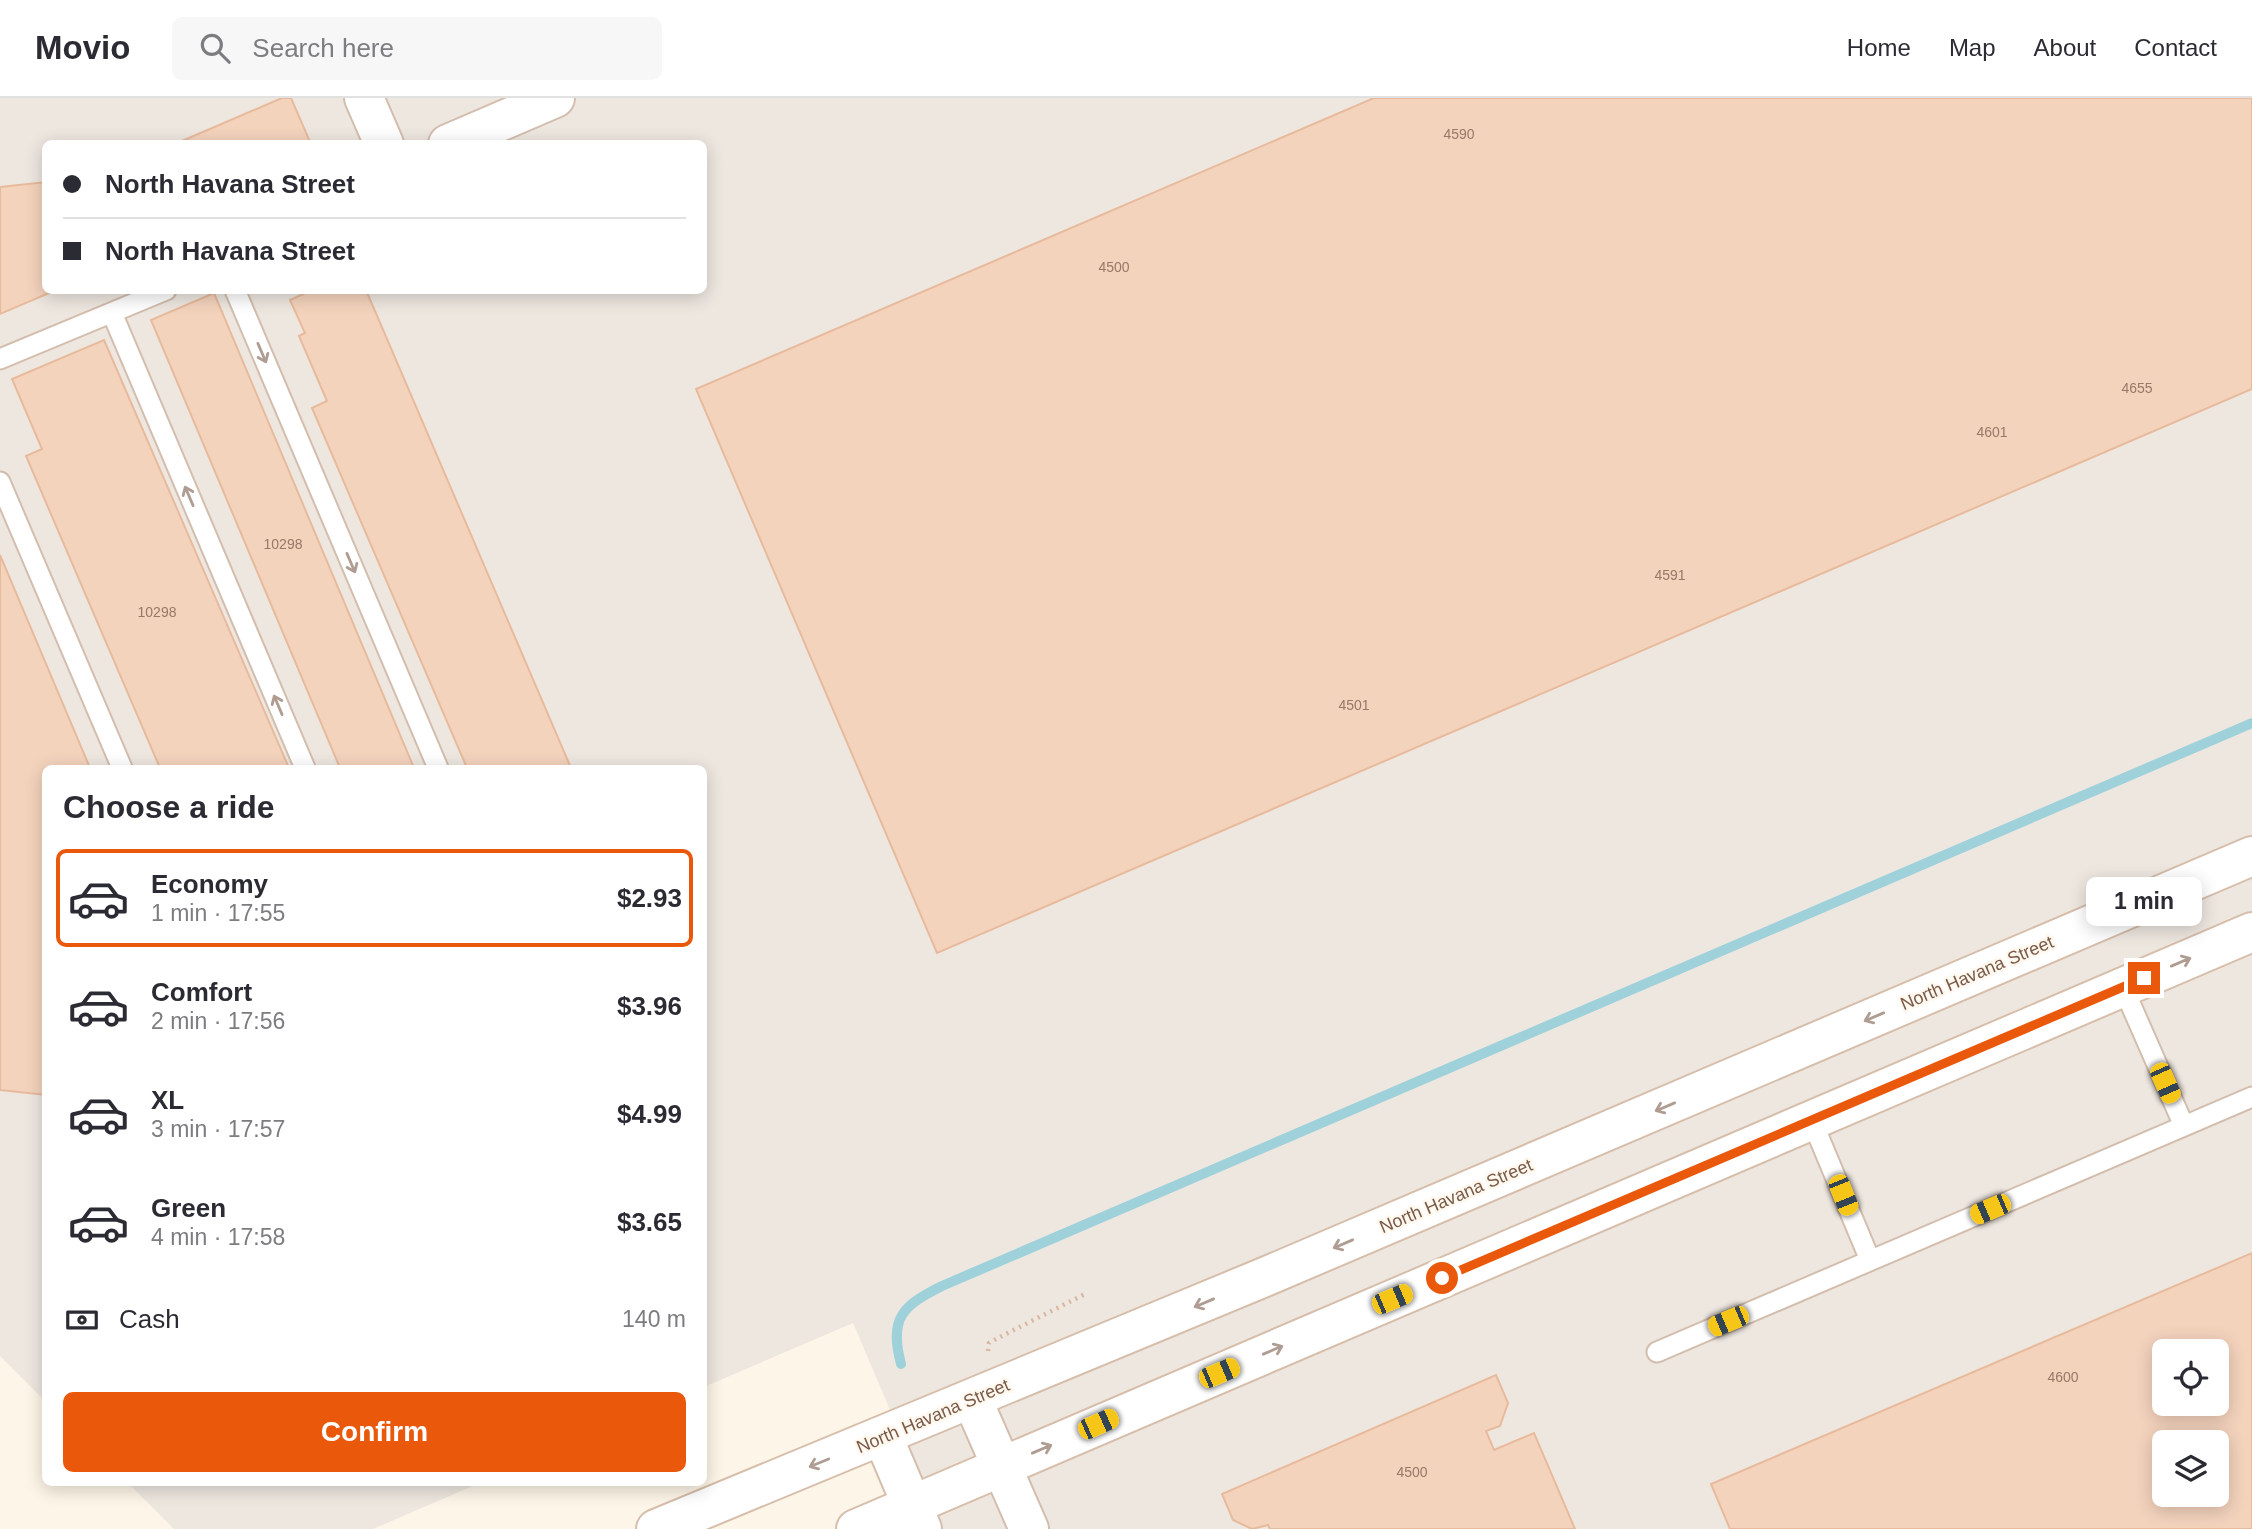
<!DOCTYPE html>
<html lang="en">
<head>
<meta charset="utf-8">
<style>
	:root { --surface:#fff; --page:#f7f7f7; --text:#2b2b33; --muted:#7c7c81; --line:#e1e1e2; --accent:#ea580c }
	body { margin:0; font-family:Helvetica,sans-serif; background:var(--page); color:var(--text); height:100vh; display:flex; flex-direction:column; font-size:26px; white-space:nowrap }
	* { box-sizing:border-box; margin:0 }
	p { font-size:23px; color:var(--muted) }
	.icon { flex:none; width:38px; height:38px; fill:none; stroke:currentColor; stroke-width:2; stroke-linecap:round; stroke-linejoin:round }
	.map { position:relative; flex:1; overflow:hidden }
	.sheet { position:absolute; left:42px; top:667px; width:665px; height:721px; display:flex; flex-direction:column; background:var(--surface); border-radius:10px; box-shadow:0 4px 18px #0003 }
	.sheet>* { flex:none }
	.banner { position:absolute; left:42px; top:42px; width:665px; height:154px; border-radius:10px; box-shadow:0 4px 18px #0003; display:grid; align-content:center; height:154px; padding:0 21px; background:var(--surface) }
	.fabs { position:absolute; left:2152px; top:1241px; display:grid; gap:14px }
	.fabs a { display:grid; place-items:center; width:77px; height:77px; border-radius:10px; background:var(--surface); box-shadow:0 4px 18px #0003; font-size:35px }
	.end { position:absolute; width:32px; height:32px; margin:-16px; border:9px solid #ea580c; background:#fff; box-shadow:0 0 0 4px #fff }
	.from { border-radius:50% }
	.bubble { position:absolute; height:49px; border-radius:10px; background:var(--surface); box-shadow:0 4px 18px #0003; font-size:23px; font-weight:700; line-height:49px; text-align:center }
	.car { position:absolute; width:21px; height:42px; margin:-21px -10px; border-radius:9px; box-shadow:0 0 5px 2px #0007; background:linear-gradient(#f5c518 24%,#345 0 40%,#f5c518 0 76%,#345 0 86%,#f5c518 0) }
	.banner b { display:flex; align-items:center; gap:24px; height:66px; font-size:26px }
	.banner b+b { border-top:2px solid var(--line) }
	.banner i { width:18px; height:18px; background:var(--text) }
	ul { padding:0; list-style:none }
	li { display:flex; align-items:center; gap:21px; height:98px; margin:0 14px 10px; padding:0 7px; border:4px solid transparent; border-radius:10px }
	li div { flex:1 }
	li b { display:block; font-size:26px }
	li em { font-style:normal; font-weight:700 }
	li.on { border-color:var(--accent) }
	li>.icon { width:63px; height:63px; stroke-width:1.5 }
	h2 { padding:0 21px; font-size:32px; line-height:84px }
	.pay { display:flex; align-items:center; gap:18px; height:77px; padding:0 21px; font-size:26px }
	.pay p { margin-inline-start:auto }
	.cta { display:flex; gap:14px; margin-top:auto; padding:14px 21px }
	.cta a { flex:1; height:80px; border-radius:10px; background:var(--accent); color:#fff; font-size:28px; font-weight:700; line-height:80px; text-align:center }
	header { display:flex; align-items:center; gap:42px; box-sizing:border-box; height:98px; padding:0 35px; background:var(--surface); border-bottom:2px solid var(--line) }
	header strong { font-size:33px }
	nav { display:flex; gap:38px; margin-inline-start:auto; font-size:24px }
	.search { width:490px; height:63px; background:var(--page); display:flex; align-items:center; gap:18px; box-sizing:border-box; padding:0 24px; border-radius:10px; color:var(--muted); font-size:26px }
	.map>svg:first-child { display:block }
	.industrial { fill:#eee7e0; fill-rule:evenodd }
	.lines { fill:none; stroke-linecap:round; stroke-linejoin:round }
	.stream { stroke:#9fd1db; stroke-width:10 }
	.building { fill:#f4d3bd; stroke:#e8ba9c; stroke-width:2; fill-rule:evenodd }
	.service-casing { stroke:#d3beae; stroke-width:23 }
	.minor-casing { stroke:#d3beae; stroke-width:42 }
	.tertiary-casing { stroke:#d3beae; stroke-width:42 }
	.secondary-casing { stroke:#d6beab; stroke-width:42 }
	.path { stroke:#dab69f; stroke-width:4.5; stroke-dasharray:2 5; stroke-linecap:butt }
	.service { stroke:#fff; stroke-width:19 }
	.minor { stroke:#fff; stroke-width:38 }
	.tertiary { stroke:#fff; stroke-width:38 }
	.secondary { stroke:#fff; stroke-width:38 }
	.oneway { stroke:#af9c92 }
	.route { stroke:#ea580c; stroke-width:9 }
	.labels { text-anchor:middle; dominant-baseline:central; stroke-width:5; stroke-linejoin:round; paint-order:stroke }
	.number-label { font-size:14px; fill:#987866 }
	.street-label { font-size:18px; fill:#795a49; stroke:#fff8ee }
</style>
</head>
<body>
<header>
<strong>Movio</strong>
<div class="search"><svg class="icon" aria-label="search" viewBox="0 0 24 24"><circle cx="10" cy="10" r="6"/><path d="M15 15l6 6"/></svg>Search here</div>
<nav><a>Home</a><a>Map</a><a>About</a><a>Contact</a></nav>
</header>
<div class="map">
<svg width="2252" height="1431" viewBox="0 0 2252 1431">
	<rect width="100%" height="100%" fill="#fdf5e7"/>
	<path class="industrial" d="M0 0H2252V1431H941L853 1225 704 1289V670H46L45 1303 0 1258ZM46 46H704V192H46ZM2165 1253H2217V1306H2165ZM2165 1344H2217V1396H2165Z
		M127 1384H482L373 1431H174Z"/>
	<g class="lines">
		<path class="stream" d="M901 1266C889 1220 902 1208 942 1188L2252 625"/>
	</g>
	<path class="building" d="M282 0H291L311 46H175Z
		M1374 0H2252V291L937 855 696 291Z
		M46 84V192H56L0 216V89Z
		M312 192H366L571 670H467L312 310 327 303 299 238 305 235 290 202Z
		M214 195 414 670H340L151 222Z
		M104 242 289 670H160L26 358 42 351 12 281Z
		M0 457 90 670H46V997L0 992Z
		M2252 1155V1431H1730L1711 1386ZM2165 1253H2217V1306H2165ZM2165 1344H2217V1396H2165Z
		M1496 1277 1508 1305 1500 1328 1486 1333 1494 1352 1534 1335 1575 1431H1270L1268 1427 1252 1431 1233 1422 1222 1396Z"/>
	<g class="lines">
		<defs>
			<path id="service" d="M235 192 438 670
				M112 215 305 670
				M0 261 166 192
				M0 384 122 670
				M2123 889 2184 1028
				M1812 1023 1870 1162
				M1657 1254 2252 999"/>
			<path id="minor" d="M364 0 384 46
				M448 46 555 0"/>
			<path id="tertiary" d="M972 1301 1029 1431
				M883 1339 922 1431"/>
			<path id="secondary" d="M656 1431 1267 1178 2252 758
				M856 1431 2252 834"/>
		</defs>
		<use href="#service" class="service-casing"/>
		<use href="#minor" class="minor-casing"/>
		<use href="#tertiary" class="tertiary-casing"/>
		<use href="#secondary" class="secondary-casing"/>
		<path class="path" d="M988 1253 989 1245 998 1240 1087 1195"/>
		<use href="#service" class="service"/>
		<use href="#minor" class="minor"/>
		<use href="#tertiary" class="tertiary"/>
		<use href="#secondary" class="secondary"/>
	</g>
	<defs><path id="oneway-shaft" d="M-6 0H5M1.5-3L5.5 0L1.5 3" fill="none" stroke-width="1.6" stroke-linecap="round" stroke-linejoin="round" transform="scale(1.75)"/></defs>
	<g class="oneway">
		<use href="#oneway-shaft" transform="translate(262 255) rotate(67)"/>
		<use href="#oneway-shaft" transform="translate(189 398) rotate(-113)"/>
		<use href="#oneway-shaft" transform="translate(351 465) rotate(67)"/>
		<use href="#oneway-shaft" transform="translate(278 607) rotate(-113)"/>
		<use href="#oneway-shaft" transform="translate(2181 864) rotate(-23)"/>
		<use href="#oneway-shaft" transform="translate(1874 919) rotate(157)"/>
		<use href="#oneway-shaft" transform="translate(1665 1009) rotate(157)"/>
		<use href="#oneway-shaft" transform="translate(1343 1146) rotate(157)"/>
		<use href="#oneway-shaft" transform="translate(1204 1205) rotate(157)"/>
		<use href="#oneway-shaft" transform="translate(1273 1252) rotate(-23)"/>
		<use href="#oneway-shaft" transform="translate(1042 1351) rotate(-23)"/>
		<use href="#oneway-shaft" transform="translate(819 1365) rotate(158)"/>
	</g>
	<g class="lines">
		<path class="route" d="M1442 1180 2144 880"/>
	</g>
	<g class="labels">
		<g class="number-label">
			<text x="1459" y="36">4590</text>
			<text x="1114" y="169">4500</text>
			<text x="2137" y="290">4655</text>
			<text x="1992" y="334">4601</text>
			<text x="283" y="446">10298</text>
			<text x="1670" y="477">4591</text>
			<text x="157" y="514">10298</text>
			<text x="1354" y="607">4501</text>
			<text x="2063" y="1279">4600</text>
			<text x="1412" y="1374">4500</text>
		</g>
		<g class="street-label">
			<text transform="translate(1977 875) rotate(-23)">North Havana Street</text>
			<text transform="translate(1456 1098) rotate(-23)">North Havana Street</text>
			<text transform="translate(933 1318) rotate(-23)">North Havana Street</text>
		</g>
	</g>
</svg>
<div class="fabs">
<a><svg class="icon" aria-label="locate" viewBox="0 0 24 24"><circle cx="12" cy="12" r="6"/><path d="M12 2v4M12 18v4M2 12h4M18 12h4"/></svg></a>
<a><svg class="icon" aria-label="layers" viewBox="0 0 24 24"><path d="M12 4l9 5-9 5-9-5zM3 14l9 5 9-5"/></svg></a>
</div>
<i class="end from" style="left:1442px;top:1180px"></i>
<i class="end" style="left:2144px;top:880px"></i>
<div class="bubble" style="left:2086px;top:779px;width:116px">1 min</div>
<i class="car" style="left:2165px;top:985px;rotate:156deg"></i>
<i class="car" style="left:1843px;top:1097px;rotate:158deg"></i>
<i class="car" style="left:1990px;top:1111px;rotate:247deg"></i>
<i class="car" style="left:1392px;top:1201px;rotate:67deg"></i>
<i class="car" style="left:1728px;top:1223px;rotate:247deg"></i>
<i class="car" style="left:1219px;top:1275px;rotate:67deg"></i>
<i class="car" style="left:1098px;top:1326px;rotate:66deg"></i>
<div class="banner">
<b><i class="from"></i>North Havana Street</b>
<b><i></i>North Havana Street</b>
</div>
<section class="sheet">
<h2>Choose a ride</h2>
<ul>
<li class="on"><svg class="icon" aria-label="car" viewBox="0 0 24 24"><path d="M5 17H2v-5l4-1 3-4h7l3 4 3 1v5h-3M9 17h6M6 11h13"/><circle cx="7" cy="17" r="2"/><circle cx="17" cy="17" r="2"/></svg><div><b>Economy</b><p>1 min · 17:55</p></div><em>$2.93</em></li>
<li><svg class="icon" aria-label="car" viewBox="0 0 24 24"><path d="M5 17H2v-5l4-1 3-4h7l3 4 3 1v5h-3M9 17h6M6 11h13"/><circle cx="7" cy="17" r="2"/><circle cx="17" cy="17" r="2"/></svg><div><b>Comfort</b><p>2 min · 17:56</p></div><em>$3.96</em></li>
<li><svg class="icon" aria-label="car" viewBox="0 0 24 24"><path d="M5 17H2v-5l4-1 3-4h7l3 4 3 1v5h-3M9 17h6M6 11h13"/><circle cx="7" cy="17" r="2"/><circle cx="17" cy="17" r="2"/></svg><div><b>XL</b><p>3 min · 17:57</p></div><em>$4.99</em></li>
<li><svg class="icon" aria-label="car" viewBox="0 0 24 24"><path d="M5 17H2v-5l4-1 3-4h7l3 4 3 1v5h-3M9 17h6M6 11h13"/><circle cx="7" cy="17" r="2"/><circle cx="17" cy="17" r="2"/></svg><div><b>Green</b><p>4 min · 17:58</p></div><em>$3.65</em></li>
</ul>
<div class="pay"><svg class="icon" aria-label="cash" viewBox="0 0 24 24"><path d="M3 7h18v10H3z"/><circle cx="12" cy="12" r="2"/></svg>Cash<p>140 m</p></div>
<div class="cta"><a>Confirm</a></div>
</section>
</div>
</body>
</html>
